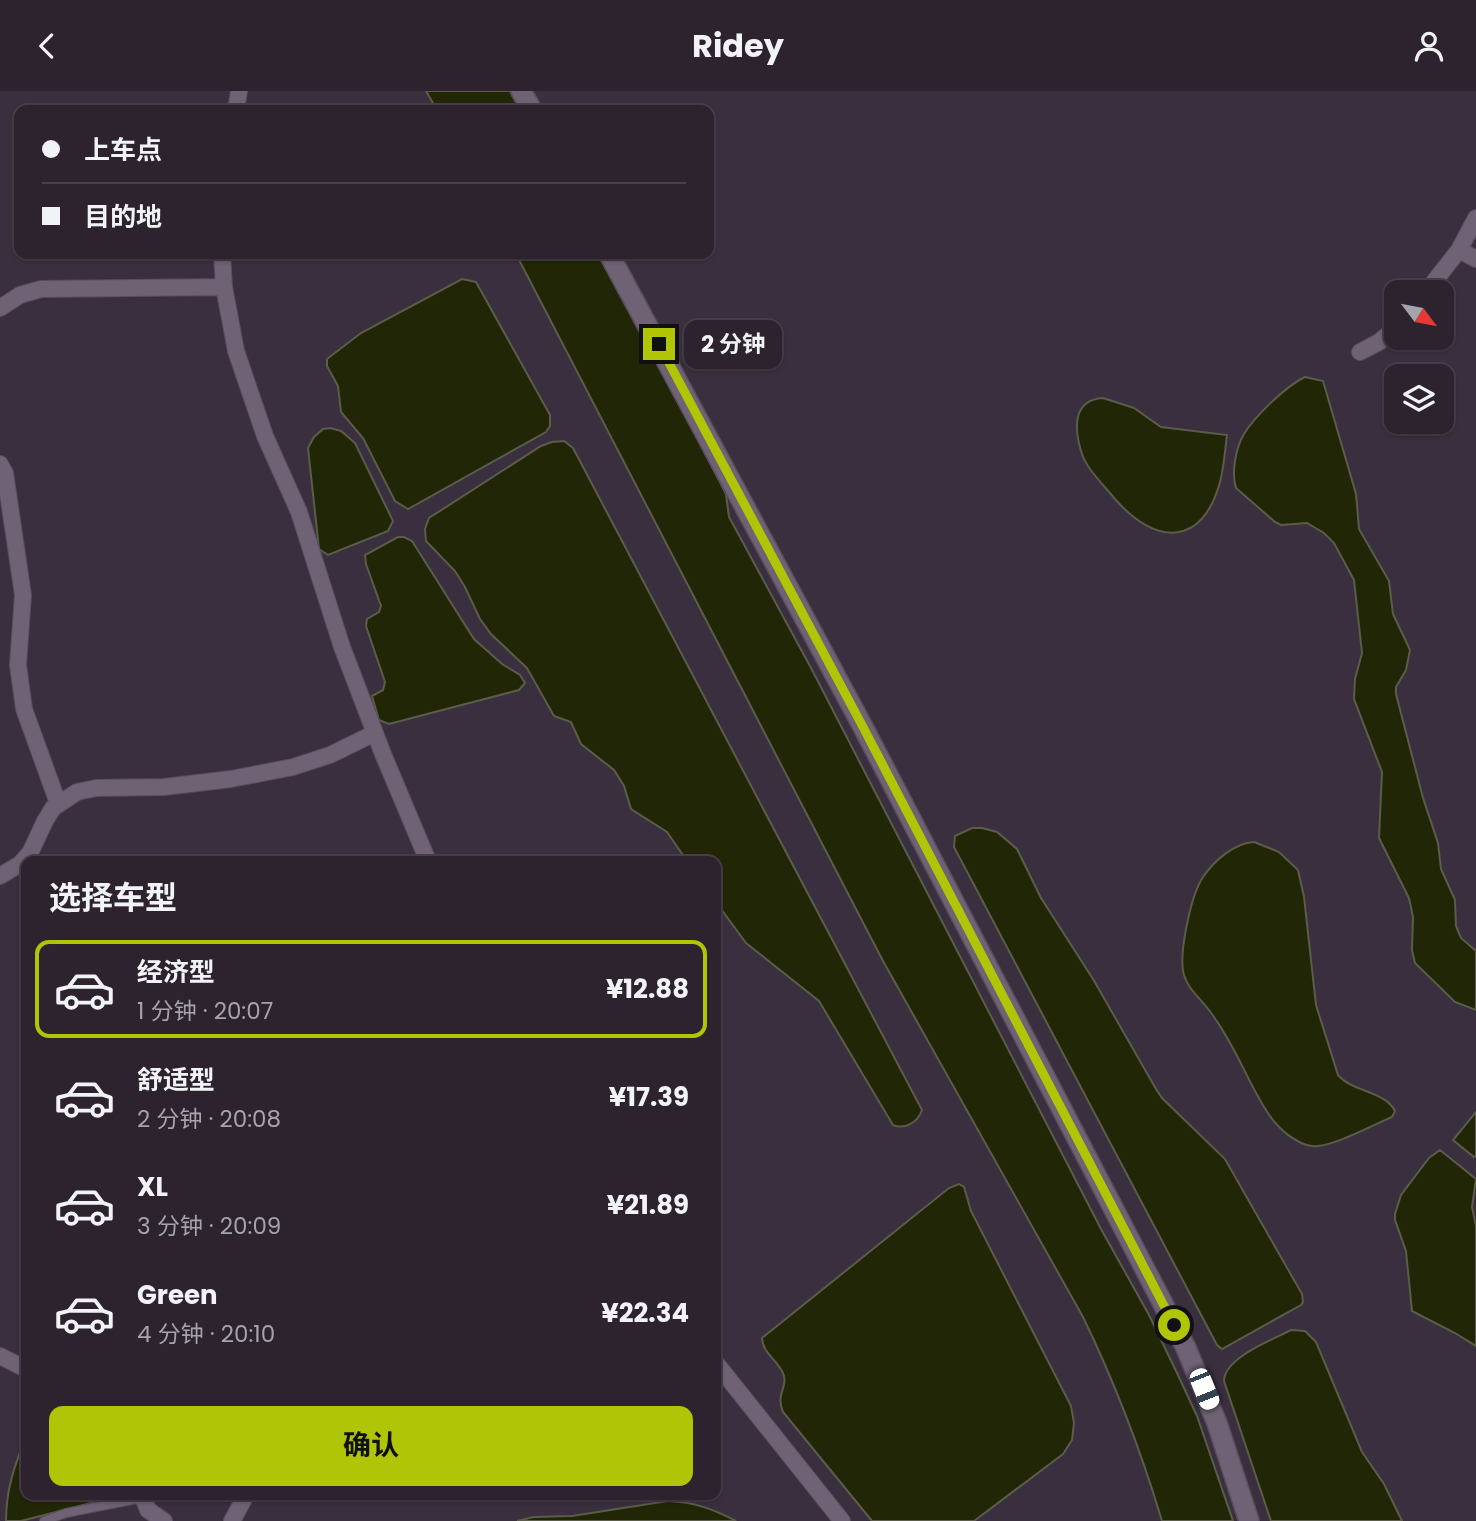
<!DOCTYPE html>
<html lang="zh">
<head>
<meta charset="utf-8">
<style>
	:root { --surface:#2c232f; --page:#382f3b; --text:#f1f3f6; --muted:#a6a4aa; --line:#48404b; --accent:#afc506 }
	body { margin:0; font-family:Poppins,"Noto Sans SC",sans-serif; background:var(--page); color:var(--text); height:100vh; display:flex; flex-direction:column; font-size:26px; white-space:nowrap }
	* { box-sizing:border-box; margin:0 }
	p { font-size:23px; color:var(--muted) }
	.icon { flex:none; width:38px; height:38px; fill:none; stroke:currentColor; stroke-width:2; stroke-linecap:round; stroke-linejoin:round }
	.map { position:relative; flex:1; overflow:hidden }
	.side { position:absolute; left:21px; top:765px; width:700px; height:644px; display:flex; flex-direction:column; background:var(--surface); border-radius:14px; box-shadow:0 2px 5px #0004,0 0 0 2px var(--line) }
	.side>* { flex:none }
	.banner { position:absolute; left:14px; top:14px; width:700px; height:154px; border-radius:14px; box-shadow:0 2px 5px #0004,0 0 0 2px var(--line); display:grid; align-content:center; height:154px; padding:0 28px; background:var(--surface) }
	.needle { width:46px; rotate:122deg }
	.tools { position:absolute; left:1384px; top:189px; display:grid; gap:14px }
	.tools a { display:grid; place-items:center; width:70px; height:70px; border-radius:14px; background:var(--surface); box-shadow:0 2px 5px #0004,0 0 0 2px var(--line); font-size:35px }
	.end { position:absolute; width:32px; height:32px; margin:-16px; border:9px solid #afc506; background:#111; box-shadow:0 0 0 4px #111 }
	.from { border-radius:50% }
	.bubble { position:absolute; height:49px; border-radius:14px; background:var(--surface); box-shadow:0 2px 5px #0004,0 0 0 2px var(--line); font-size:23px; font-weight:700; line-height:49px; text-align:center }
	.car { position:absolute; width:21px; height:42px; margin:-21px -10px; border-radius:9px; box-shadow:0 0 5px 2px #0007; background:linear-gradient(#fff 24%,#345 0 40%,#fff 0 76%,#345 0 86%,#fff 0) }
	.banner b { display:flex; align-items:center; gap:24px; height:66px; font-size:26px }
	.banner b+b { border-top:2px solid var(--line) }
	.banner i { width:18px; height:18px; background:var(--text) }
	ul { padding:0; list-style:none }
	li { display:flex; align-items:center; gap:21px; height:98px; margin:0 14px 10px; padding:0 14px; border:4px solid transparent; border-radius:14px }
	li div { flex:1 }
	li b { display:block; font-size:26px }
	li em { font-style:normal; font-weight:700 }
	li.selected { border-color:var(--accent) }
	li>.icon { width:63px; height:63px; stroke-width:1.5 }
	h2 { padding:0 28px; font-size:32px; line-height:84px }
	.action { display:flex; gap:14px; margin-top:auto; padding:14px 28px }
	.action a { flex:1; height:80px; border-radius:14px; background:var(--accent); color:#111; font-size:28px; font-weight:700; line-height:80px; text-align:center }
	header { display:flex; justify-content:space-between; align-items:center; height:91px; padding:0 28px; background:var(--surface); font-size:32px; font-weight:700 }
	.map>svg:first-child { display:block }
	.water { fill:#212606; stroke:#5b5c49; stroke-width:2 }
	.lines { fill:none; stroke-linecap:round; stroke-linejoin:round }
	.service-casing { stroke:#574e5b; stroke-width:10 }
	.minor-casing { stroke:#574e5b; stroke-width:18 }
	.tertiary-casing { stroke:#574e5b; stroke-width:22 }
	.service { stroke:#6e6274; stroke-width:8 }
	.minor { stroke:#6e6274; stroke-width:16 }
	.tertiary { stroke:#6e6274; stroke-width:19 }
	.route { stroke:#afc506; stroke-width:9 }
</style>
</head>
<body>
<header><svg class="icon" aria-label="back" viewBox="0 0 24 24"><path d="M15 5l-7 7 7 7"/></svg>Ridey<svg class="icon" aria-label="person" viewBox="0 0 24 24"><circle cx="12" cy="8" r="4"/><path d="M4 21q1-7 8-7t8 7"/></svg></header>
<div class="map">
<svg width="1476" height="1430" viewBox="0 0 1476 1430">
	<rect width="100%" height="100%" fill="#3a2f3f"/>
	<path class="water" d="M426 0H510L520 19H437Z
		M516 163H599L658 271 726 403 729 426 811 577 1101 1138 1149 1224 1177 1282 1197 1325 1233 1430H1162C1141 1360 1115 1292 1083 1226L883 870Z
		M462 188 476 191 550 324V335L546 341 408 418 395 410 363 347 341 321 338 295 327 275V268L361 242Z
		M1305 286 1323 290 1356 403 1359 438 1389 490 1393 523 1410 559 1406 579 1396 596V603L1423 707 1438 752 1441 778 1455 809 1456 835 1461 847 1476 860V919L1455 911 1415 872 1412 859 1413 826 1409 807 1379 747 1382 681 1354 608 1355 588 1362 562 1354 489 1334 452 1324 442 1307 432 1281 434 1275 431 1236 397C1231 382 1236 356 1244 343 1255 325 1286 295 1305 286Z
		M1103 307 1134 317 1161 336 1227 344C1225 359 1224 376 1220 391 1202 457 1155 454 1115 408 1103 393 1086 378 1081 360 1074 336 1073 309 1103 307Z
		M330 337 341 340 355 352 393 430 388 440 328 464 319 458 308 357 314 346 323 338Z
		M564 350 573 357 922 1019C918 1031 905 1039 893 1034L819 910 746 852 716 811V770H687L667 741 631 718 624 695 614 679 581 653 571 631 554 625 527 577 491 543 480 528 465 496 455 480 426 450 425 438 429 427 541 355 552 351Z
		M398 446H404L412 450 474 548 502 573 520 584 525 592 519 599 389 633 379 629 372 605 383 599 385 591 366 535 367 528 379 521 381 515 366 473 365 464Z
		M972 737H982L997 741 1017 758 1041 807 1093 888 1156 998 1162 1007 1225 1068 1302 1203 1303 1211 1301 1214 1222 1258 1217 1254 954 756 955 745Z
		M1254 751 1279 761 1298 779 1304 806 1316 914 1338 984C1352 1001 1385 1000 1395 1020L1392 1026C1375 1033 1329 1058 1312 1055 1296 1053 1279 1038 1270 1025 1253 1001 1242 971 1226 945 1221 936 1215 927 1209 919 1200 907 1188 898 1184 884 1178 864 1191 804 1203 786 1214 770 1234 752 1254 751Z
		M1476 1021V1065L1474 1066 1453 1049Z
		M1440 1059 1476 1088 1472 1116 1476 1135V1255L1455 1242 1412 1220 1406 1160 1395 1129V1123L1401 1104 1429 1067Z
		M959 1093 964 1096 971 1120 1071 1315 1074 1332 1072 1349 1063 1363 974 1430H872L783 1321C775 1302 789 1296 783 1282 777 1269 762 1261 762 1247L949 1097Z
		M1291 1239 1305 1240 1316 1251 1362 1361 1384 1393 1402 1430H1271L1224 1290C1224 1267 1272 1249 1291 1239Z
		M26 1347V1404H122L21 1430H6C6 1399 14 1375 26 1347Z
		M668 1410C694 1411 713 1418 736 1430H517L534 1426 572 1425Z"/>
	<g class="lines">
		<defs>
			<path id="service" d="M44 1430 66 1422 142 1407"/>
			<path id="minor" d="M236 19 239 0
				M1459 159 1476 168
				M222 163 224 196 236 260 265 345 299 421 342 556 383 663 428 770
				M1426 201 1459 159 1476 127
				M0 217 20 204 41 198 224 196
				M1360 261 1379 251 1396 237
				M0 373 5 382 23 504 18 574 24 618 58 712
				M0 785 20 773 30 762 45 730 53 717 77 701 96 697 164 696 231 688 293 676 330 664 375 642
				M0 1265 26 1278
				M716 1272 842 1430
				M142 1404 148 1419 164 1430
				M232 1430 246 1404"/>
			<path id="tertiary" d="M521 0 532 19
				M609 163 863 636 1186 1257 1217 1332 1249 1430"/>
		</defs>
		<use href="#service" class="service-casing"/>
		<use href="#minor" class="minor-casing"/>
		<use href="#tertiary" class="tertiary-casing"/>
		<use href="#service" class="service"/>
		<use href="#minor" class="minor"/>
		<use href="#tertiary" class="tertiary"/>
	</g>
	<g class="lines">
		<path class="route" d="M659 253 863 636 1174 1234"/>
	</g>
</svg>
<div class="tools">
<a><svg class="needle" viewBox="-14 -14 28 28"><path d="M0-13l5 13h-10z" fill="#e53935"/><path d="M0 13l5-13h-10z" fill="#a6a4aa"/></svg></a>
<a><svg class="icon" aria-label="layers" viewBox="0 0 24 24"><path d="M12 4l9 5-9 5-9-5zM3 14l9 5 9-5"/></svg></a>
</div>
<i class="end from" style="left:1174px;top:1234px"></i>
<i class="end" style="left:659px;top:253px"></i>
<div class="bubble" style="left:684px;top:229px;width:98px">2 分钟</div>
<i class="car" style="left:1204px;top:1298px;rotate:158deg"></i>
<div class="banner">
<b><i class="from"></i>上车点</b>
<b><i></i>目的地</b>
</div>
<section class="side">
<h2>选择车型</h2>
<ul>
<li class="selected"><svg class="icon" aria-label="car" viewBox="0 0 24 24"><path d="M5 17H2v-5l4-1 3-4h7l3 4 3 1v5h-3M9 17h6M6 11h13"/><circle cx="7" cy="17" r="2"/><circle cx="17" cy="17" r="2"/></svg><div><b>经济型</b><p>1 分钟 · 20:07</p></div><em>¥12.88</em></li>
<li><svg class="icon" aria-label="car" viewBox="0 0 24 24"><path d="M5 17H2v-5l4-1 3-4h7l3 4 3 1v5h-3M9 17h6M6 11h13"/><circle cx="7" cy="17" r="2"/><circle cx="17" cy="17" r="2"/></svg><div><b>舒适型</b><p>2 分钟 · 20:08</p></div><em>¥17.39</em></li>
<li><svg class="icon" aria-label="car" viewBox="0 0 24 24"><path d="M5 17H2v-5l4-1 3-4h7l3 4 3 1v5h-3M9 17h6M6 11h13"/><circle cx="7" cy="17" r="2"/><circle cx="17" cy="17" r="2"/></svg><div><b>XL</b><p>3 分钟 · 20:09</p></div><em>¥21.89</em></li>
<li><svg class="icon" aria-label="car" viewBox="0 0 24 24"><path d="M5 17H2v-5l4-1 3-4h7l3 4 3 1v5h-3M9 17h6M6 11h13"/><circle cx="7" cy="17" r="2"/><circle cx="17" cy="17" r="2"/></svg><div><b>Green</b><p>4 分钟 · 20:10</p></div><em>¥22.34</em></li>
</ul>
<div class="action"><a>确认</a></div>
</section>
</div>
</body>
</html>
